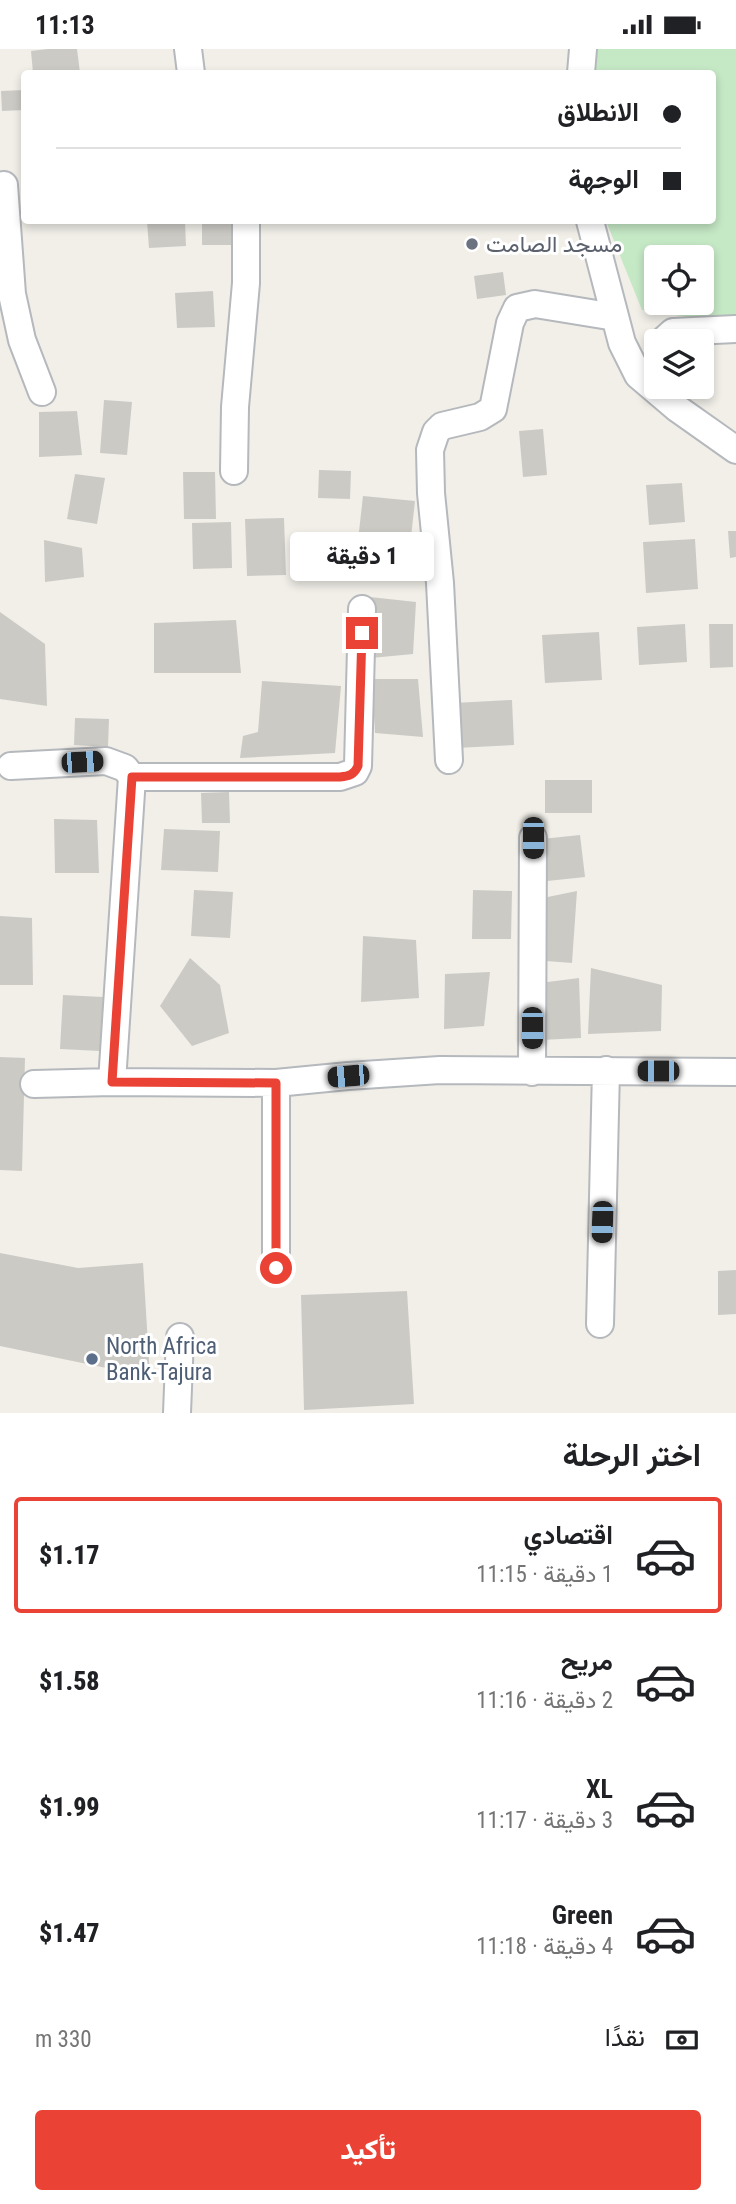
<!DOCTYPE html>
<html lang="ar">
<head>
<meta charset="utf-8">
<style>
	:root { --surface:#fff; --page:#f6f6f6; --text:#202124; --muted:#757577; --line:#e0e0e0; --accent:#ea4335 }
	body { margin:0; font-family:"Roboto Condensed",Vazirmatn,sans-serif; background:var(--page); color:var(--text); direction:rtl; height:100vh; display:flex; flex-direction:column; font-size:26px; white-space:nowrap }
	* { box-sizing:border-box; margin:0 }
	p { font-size:23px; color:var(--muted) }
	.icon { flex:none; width:38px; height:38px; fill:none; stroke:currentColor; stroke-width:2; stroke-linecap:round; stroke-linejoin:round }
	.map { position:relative; height:1364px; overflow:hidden; direction:ltr }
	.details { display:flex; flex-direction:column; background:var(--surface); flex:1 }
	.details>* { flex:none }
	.hud { position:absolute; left:21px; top:21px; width:695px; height:154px; border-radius:7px; box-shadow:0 4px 10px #0003; direction:rtl; display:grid; align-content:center; height:154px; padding:0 35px; background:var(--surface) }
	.buttons { position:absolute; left:644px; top:196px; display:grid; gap:14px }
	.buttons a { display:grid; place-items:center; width:70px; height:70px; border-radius:7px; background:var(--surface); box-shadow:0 4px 10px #0003; font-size:35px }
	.end { position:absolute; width:32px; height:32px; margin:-16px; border:9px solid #ea4335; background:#fff; box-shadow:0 0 0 4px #fff }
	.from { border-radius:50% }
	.bubble { position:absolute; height:49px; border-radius:7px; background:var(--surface); box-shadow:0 4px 10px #0003; font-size:23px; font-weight:800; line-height:49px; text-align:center; direction:rtl }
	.car { position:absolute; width:21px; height:42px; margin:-21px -10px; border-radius:9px; box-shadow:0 0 5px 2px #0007; background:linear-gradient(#222 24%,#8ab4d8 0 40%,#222 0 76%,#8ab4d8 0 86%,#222 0) }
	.hud b { display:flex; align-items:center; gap:24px; height:66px; font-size:26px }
	.hud b+b { border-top:2px solid var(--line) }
	.hud i { width:18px; height:18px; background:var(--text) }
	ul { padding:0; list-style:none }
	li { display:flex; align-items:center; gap:21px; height:116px; margin:0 14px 10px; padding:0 21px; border:4px solid transparent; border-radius:7px }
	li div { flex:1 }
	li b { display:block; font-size:26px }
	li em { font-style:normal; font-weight:800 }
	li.selected { border-color:var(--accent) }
	li>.icon { width:63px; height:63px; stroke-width:1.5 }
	h2 { padding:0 35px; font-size:32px; line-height:84px }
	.pay { display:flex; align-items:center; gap:18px; height:77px; padding:0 35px; font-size:26px }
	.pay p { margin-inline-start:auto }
	.action { display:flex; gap:14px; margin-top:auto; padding:14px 35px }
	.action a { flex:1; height:80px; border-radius:7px; background:var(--accent); color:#fff; font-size:28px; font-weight:800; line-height:80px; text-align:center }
	.status { display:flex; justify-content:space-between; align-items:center; height:49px; padding:0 35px; background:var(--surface); direction:ltr }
	.status svg { height:19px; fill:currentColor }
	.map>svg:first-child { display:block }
	.green { fill:#c5e8c5; fill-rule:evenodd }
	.building { fill:#cccac5 }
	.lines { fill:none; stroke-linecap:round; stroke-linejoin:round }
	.minor-casing { stroke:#b5b8bc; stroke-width:30 }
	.minor { stroke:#fff; stroke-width:26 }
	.route { stroke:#ea4335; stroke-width:9 }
	.worship-dot { fill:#6b7280; stroke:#fff; stroke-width:2.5 }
	.service-dot { fill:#5c6f8a; stroke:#fff; stroke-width:2.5 }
	.labels { text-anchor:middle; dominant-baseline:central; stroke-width:6; stroke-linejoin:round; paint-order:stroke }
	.worship-label { font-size:23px; fill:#5b616d; stroke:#fff; text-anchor:start }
	.service-label { font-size:23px; fill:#4e5e75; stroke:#fff; text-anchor:start }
</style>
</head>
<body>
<div class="status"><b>11:13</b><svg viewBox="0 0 49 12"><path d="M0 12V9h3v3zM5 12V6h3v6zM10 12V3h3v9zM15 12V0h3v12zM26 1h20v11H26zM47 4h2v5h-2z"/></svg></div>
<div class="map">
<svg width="736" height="1364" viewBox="0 0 736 1364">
	<rect width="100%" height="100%" fill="#f1efe8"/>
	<path class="green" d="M598 0H736V275L642 261 606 172H712V24H593ZM656 208H702V254H656Z"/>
	<path class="building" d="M48 0H77L80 24H33L31 2Z
		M24 41V61L2 62 1 42Z
		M147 172H185L186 197 149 199Z
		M202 172H238V196H202Z
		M503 223 506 246 477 250 474 227Z
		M213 242 215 278 177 279 175 244Z
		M104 351 132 353 127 406 100 404Z
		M77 362 82 406 39 408V363Z
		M543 380 547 426 523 428 519 382Z
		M319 421 351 422 350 450 318 449Z
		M183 423H215L216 470H184Z
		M75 425 105 429 97 475 67 470Z
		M682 434 685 473 649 476 646 436Z
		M363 447 415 452 409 506 357 500Z
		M284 469 286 526 247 527 245 470Z
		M231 473 232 519 193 520 192 474Z
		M728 482H736V508L730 509Z
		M695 490 698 540 646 544 643 493Z
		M44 491 82 499 84 528 45 533Z
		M370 548 416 553 413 605 371 609Z
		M0 563 45 595 47 657 0 650Z
		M236 571 241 624H154V574Z
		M685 575 687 613 639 616 637 578Z
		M709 575H733V618L710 619Z
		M599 583 602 631 545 634 542 586Z
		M372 630H418L423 688 375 684Z
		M262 632 341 637 335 704 240 709 243 687 258 683Z
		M512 651 514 696 456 699 454 654Z
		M75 669 109 670 108 698 74 696Z
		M545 731H592V764H545Z
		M229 743 230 774H202L201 744Z
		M54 770 97 771 99 824H55Z
		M164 780 220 782 218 823 161 821Z
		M580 786 585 828 538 833 542 790Z
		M194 841 233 843 230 889 191 887Z
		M473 841 512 842 511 890H472Z
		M577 842 572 914 533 911V851Z
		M0 867 32 869 33 936H0Z
		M363 887 416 891 419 949 361 953Z
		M190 909 220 936 229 984 192 997 160 957Z
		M591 919 662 936 661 982 588 985Z
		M490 923 484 977 444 980 445 925Z
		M579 929 581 989 541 991 532 935Z
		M63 946 103 948 100 1002 60 1000Z
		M0 1008 25 1009 22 1122 0 1121Z
		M0 1204 78 1219 143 1214 150 1328 0 1297Z
		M736 1221V1265L718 1266V1222Z
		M407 1242 414 1355 304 1361 301 1246Z"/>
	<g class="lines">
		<defs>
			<path id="minor" d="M188 0 191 24
				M581 24 583 0
				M4 136 12 245 22 291 42 343
				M590 172 622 294 638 326 678 360 736 401
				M663 292 673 283 736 280
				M234 422 235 358 246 234V172
				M449 711 440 534 431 444 430 401 436 383 442 377 480 368 493 360 510 274 517 259 535 255 615 268
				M11 717 106 712 125 719 132 728 112 1033
				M132 728H340L355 723 358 717 362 560
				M532 1023 533 789
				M276 1034V1219
				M34 1035 112 1033 276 1034 348 1027 440 1021 736 1023
				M600 1275 606 1021
				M177 1364 180 1288"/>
		</defs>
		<use href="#minor" class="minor-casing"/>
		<use href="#minor" class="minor"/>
	</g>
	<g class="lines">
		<path class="route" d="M276 1219V1034L112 1033 132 728H340C349 727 354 726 358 717L362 584"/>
	</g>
	<circle class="worship-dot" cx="472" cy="195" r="7"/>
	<circle class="service-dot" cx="92" cy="1310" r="7"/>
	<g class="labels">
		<g class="worship-label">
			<text x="486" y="195">مسجد الصامت</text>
		</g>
		<g class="service-label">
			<text x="106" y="1297">North Africa<tspan x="106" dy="26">Bank-Tajura</tspan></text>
		</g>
	</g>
</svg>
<div class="buttons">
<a><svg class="icon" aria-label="locate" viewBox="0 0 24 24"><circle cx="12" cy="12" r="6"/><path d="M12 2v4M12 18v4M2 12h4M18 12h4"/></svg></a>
<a><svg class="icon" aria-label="layers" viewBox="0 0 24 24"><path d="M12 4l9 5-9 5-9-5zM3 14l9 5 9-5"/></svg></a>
</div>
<i class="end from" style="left:276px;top:1219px"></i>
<i class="end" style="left:362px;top:584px"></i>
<div class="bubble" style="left:290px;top:483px;width:144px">1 دقيقة</div>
<i class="car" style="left:82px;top:713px;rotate:87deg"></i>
<i class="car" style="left:533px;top:789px;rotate:180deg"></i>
<i class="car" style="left:532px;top:979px;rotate:180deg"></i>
<i class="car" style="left:658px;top:1022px;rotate:270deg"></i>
<i class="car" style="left:348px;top:1027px;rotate:265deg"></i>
<i class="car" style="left:602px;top:1173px;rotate:182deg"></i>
<div class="hud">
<b><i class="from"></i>الانطلاق</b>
<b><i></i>الوجهة</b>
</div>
</div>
<section class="details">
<h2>اختر الرحلة</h2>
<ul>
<li class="selected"><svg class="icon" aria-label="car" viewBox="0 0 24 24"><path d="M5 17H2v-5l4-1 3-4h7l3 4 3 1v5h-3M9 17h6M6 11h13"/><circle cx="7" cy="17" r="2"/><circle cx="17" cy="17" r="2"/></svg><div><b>اقتصادي</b><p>1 دقيقة · 11:15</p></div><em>$1.17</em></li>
<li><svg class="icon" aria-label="car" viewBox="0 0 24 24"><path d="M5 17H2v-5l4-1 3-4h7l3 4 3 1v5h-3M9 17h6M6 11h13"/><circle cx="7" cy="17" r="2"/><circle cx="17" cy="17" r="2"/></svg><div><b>مريح</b><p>2 دقيقة · 11:16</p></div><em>$1.58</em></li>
<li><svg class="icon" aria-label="car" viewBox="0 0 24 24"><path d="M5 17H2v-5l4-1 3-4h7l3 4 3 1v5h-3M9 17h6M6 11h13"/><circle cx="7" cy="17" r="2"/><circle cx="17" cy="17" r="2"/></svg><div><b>XL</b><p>3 دقيقة · 11:17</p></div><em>$1.99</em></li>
<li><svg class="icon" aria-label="car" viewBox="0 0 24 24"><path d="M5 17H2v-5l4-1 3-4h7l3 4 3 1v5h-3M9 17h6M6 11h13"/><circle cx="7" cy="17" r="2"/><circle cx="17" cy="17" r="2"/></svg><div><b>Green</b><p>4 دقيقة · 11:18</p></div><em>$1.47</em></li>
</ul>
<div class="pay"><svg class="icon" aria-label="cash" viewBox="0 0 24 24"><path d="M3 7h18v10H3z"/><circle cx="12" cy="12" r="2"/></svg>نقدًا<p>330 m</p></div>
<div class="action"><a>تأكيد</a></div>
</section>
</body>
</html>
